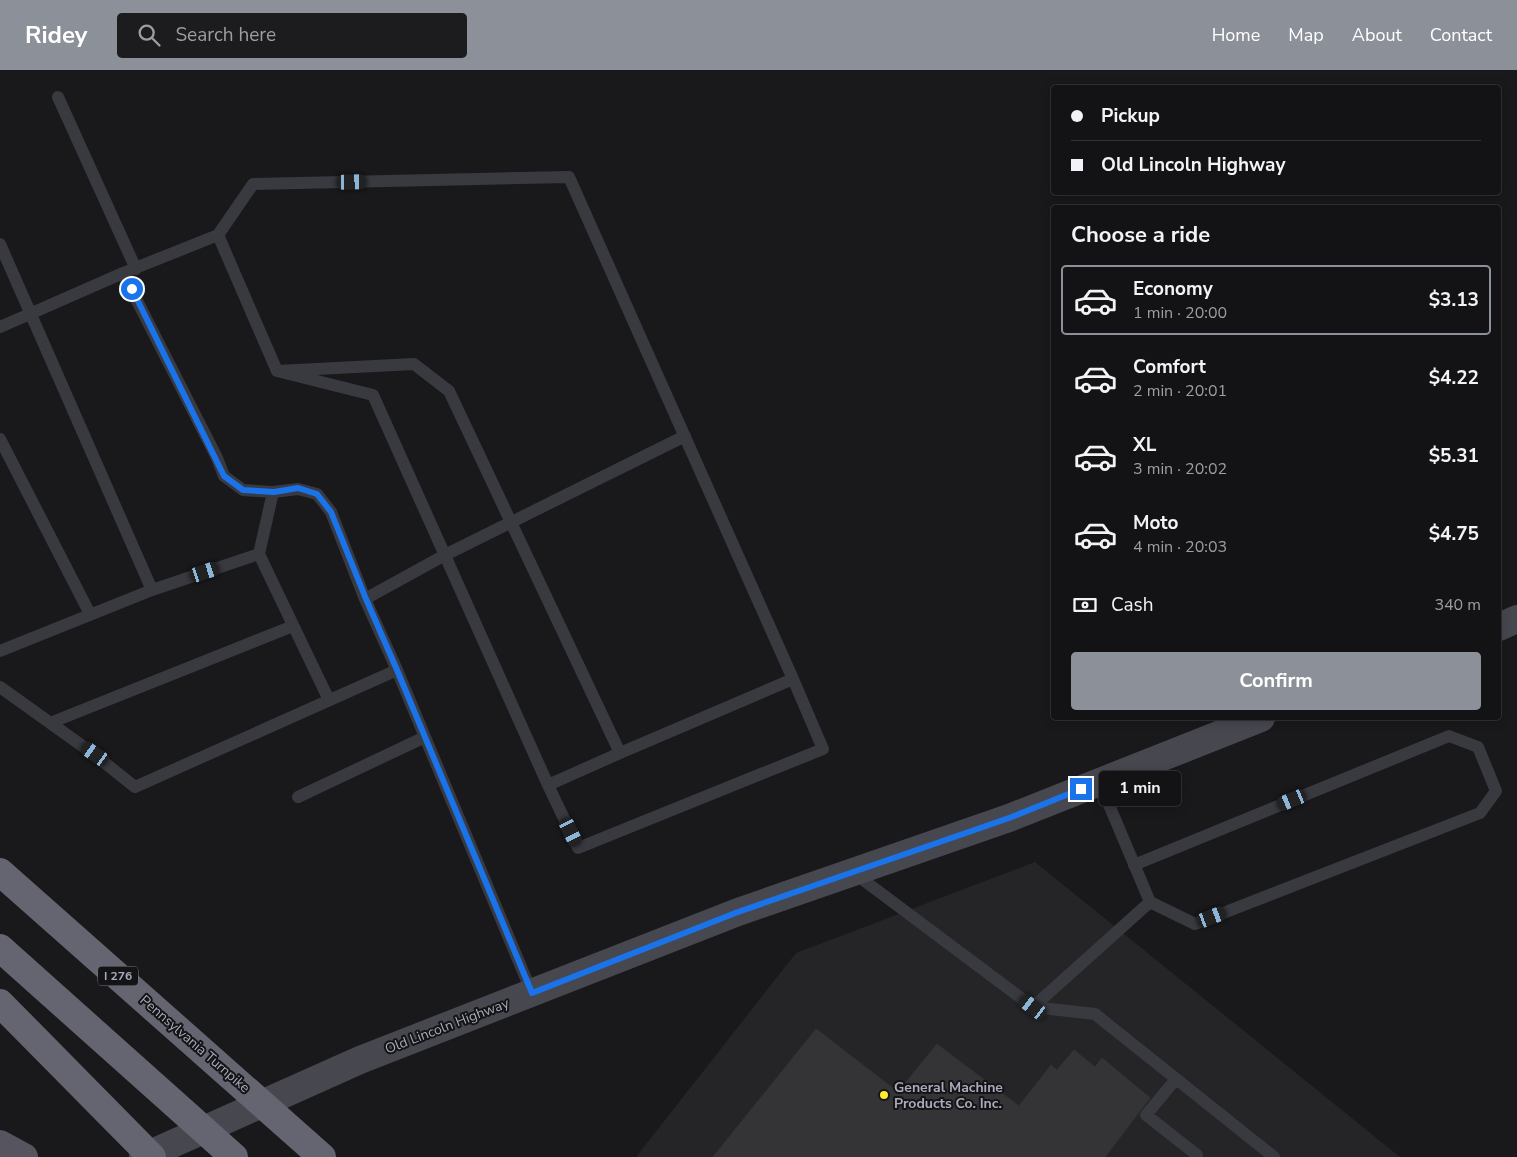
<!DOCTYPE html>
<html lang="en">
<head>
<meta charset="utf-8">
<style>
	:root { --surface:#131214; --page:#1c1b1d; --text:#f1f3f6; --muted:#9d9ea0; --line:#323234; --accent:#8c9099 }
	body { margin:0; font-family:"Nunito Sans",sans-serif; background:var(--page); color:var(--text); height:100vh; display:flex; flex-direction:column; font-size:19px; white-space:nowrap }
	* { box-sizing:border-box; margin:0 }
	p { font-size:16px; color:var(--muted) }
	.icon { flex:none; width:28px; height:28px; fill:none; stroke:currentColor; stroke-width:2; stroke-linecap:round; stroke-linejoin:round }
	.map { position:relative; flex:1; overflow:hidden }
	.sheet { position:absolute; left:1051px; top:135px; width:450px; height:515px; display:flex; flex-direction:column; background:var(--surface); border-radius:5px; box-shadow:0 2px 12px #0003,0 0 0 1px var(--line) }
	.sheet>* { flex:none }
	.hud { position:absolute; left:1051px; top:15px; width:450px; height:110px; border-radius:5px; box-shadow:0 2px 12px #0003,0 0 0 1px var(--line); display:grid; align-content:center; height:110px; padding:0 20px; background:var(--surface) }
	.end { position:absolute; width:22px; height:22px; margin:-11px; border:6px solid #1a73e8; background:#fff; box-shadow:0 0 0 2px #fff }
	.from { border-radius:50% }
	.bubble { position:absolute; height:35px; border-radius:5px; background:var(--surface); box-shadow:0 2px 12px #0003,0 0 0 1px var(--line); font-size:16px; font-weight:700; line-height:35px; text-align:center }
	.car { position:absolute; width:15px; height:30px; margin:-15px -8px; border-radius:6px; box-shadow:0 0 4px 1px #0007; background:linear-gradient(#222 24%,#8ab4d8 0 40%,#222 0 76%,#8ab4d8 0 86%,#222 0) }
	.hud b { display:flex; align-items:center; gap:18px; height:48px; font-size:19px }
	.hud b+b { border-top:1px solid var(--line) }
	.hud i { width:12px; height:12px; background:var(--text) }
	ul { padding:0; list-style:none }
	li { display:flex; align-items:center; gap:15px; height:70px; margin:0 10px 8px; padding:0 10px; border:2px solid transparent; border-radius:5px }
	li div { flex:1 }
	li b { display:block; font-size:19px }
	li em { font-style:normal; font-weight:700 }
	li.selected { border-color:var(--accent) }
	li>.icon { width:45px; height:45px; stroke-width:1.5 }
	h2 { padding:0 20px; font-size:22px; line-height:60px }
	.pay { display:flex; align-items:center; gap:12px; height:55px; padding:0 20px; font-size:19px }
	.pay p { margin-inline-start:auto }
	.cta { display:flex; gap:10px; margin-top:auto; padding:10px 20px }
	.cta a { flex:1; height:58px; border-radius:5px; background:var(--accent); color:#fff; font-size:20px; font-weight:700; line-height:58px; text-align:center }
	header { display:flex; align-items:center; gap:30px; box-sizing:border-box; height:70px; padding:0 25px; background:var(--accent); color:#fff }
	header strong { font-size:24px }
	nav { display:flex; gap:28px; margin-inline-start:auto; font-size:18px }
	.search { width:350px; height:45px; background:var(--page); display:flex; align-items:center; gap:12px; box-sizing:border-box; padding:0 18px; border-radius:5px; color:var(--muted); font-size:19px }
	.map>svg:first-child { display:block }
	.built { fill:#252427 }
	.building { fill:#343336; stroke:#333236 }
	.lines { fill:none; stroke-linecap:round; stroke-linejoin:round }
	.lane { stroke:#393940; stroke-width:12 }
	.secondary { stroke:#474750; stroke-width:28 }
	.primary { stroke:#55545f; stroke-width:28 }
	.highway { stroke:#646571; stroke-width:28 }
	.route { stroke:#1a73e8; stroke-width:6 }
	.poi-dot { fill:#fdec2d; stroke:#141315; stroke-width:2 }
	.labels { text-anchor:middle; dominant-baseline:central; stroke-width:4; stroke-linejoin:round; paint-order:stroke }
	.shield { fill:#141315; stroke:#7c7d89; stroke-width:1 }
	.shield-label { font-size:12px; font-weight:bold; fill:#a9aabb }
	.street-label { font-size:14px; fill:#a9aabb; stroke:#141315 }
	.poi-label { font-size:14px; font-weight:bold; fill:#a9aabb; stroke:#141315; text-anchor:start }
</style>
</head>
<body>
<header>
<strong>Ridey</strong>
<div class="search"><svg class="icon" aria-label="search" viewBox="0 0 24 24"><circle cx="10" cy="10" r="6"/><path d="M15 15l6 6"/></svg>Search here</div>
<nav><a>Home</a><a>Map</a><a>About</a><a>Contact</a></nav>
</header>
<div class="map">
<svg width="1517" height="1087" viewBox="0 0 1517 1087">
	<rect width="100%" height="100%" fill="#19181a"/>
	<path class="built" d="M1035 792 1400 1087H636L796 883Z"/>
	<path class="building" d="M816 959 898 1022 937 974 1019 1036 1051 995 1057 1000 1074 980 1095 997 1102 988 1150 1028 1105 1087H713Z"/>
	<g class="lines">
		<path class="lane" d="M58 27 136 199
			M218 165 253 114 569 107 793 609 620 683
			M0 174 152 520 0 581
			M123 203 218 165 277 301
			M0 257 123 203 217 388 224 406 243 420 273 422 298 419 317 424 331 442 365 529
			M414 294 449 321 620 683 548 715 373 325 277 301Z
			M0 369 90 544
			M273 422 259 484 329 630
			M152 520 259 484
			M0 617 95 685 135 717 397 600
			M50 653 293 556
			M1099 711 1150 832 1195 854 1480 743 1496 721 1478 677 1449 666 1134 795
			M548 715 578 778 823 679 793 609
			M298 727 425 667
			M854 803 1033 937 1095 944 1274 1087
			M532 923 397 600 365 529 445 485 685 366
			M1033 937 1150 832
			M1176 1009 1146 1045 1197 1085 1195 1087"/>
		<path class="secondary" d="M1499 557 1517 549
			M143 1087 360 990 738 842 1009 748 1261 648"/>
		<path class="primary" d="M0 1074 24 1087"/>
		<path class="highway" d="M0 802 322 1087
			M0 878 234 1087
			M0 933 152 1087"/>
	</g>
	<g class="lines">
		<path class="route" d="M132 219 224 406 243 420 274 422 298 418 317 424 331 442 366 529 397 600 532 923 738 842 1009 748 1081 719"/>
	</g>
	<circle class="poi-dot" cx="884" cy="1025" r="5"/>
	<g class="labels">
		<rect class="shield" x="98" y="896.5" width="40" height="19" rx="4"/>
		<g class="shield-label">
			<text x="118" y="906">I 276</text>
		</g>
		<g class="street-label">
			<text transform="translate(447 956) rotate(-21)">Old Lincoln Highway</text>
			<text transform="translate(195 974) rotate(41)">Pennsylvania Turnpike</text>
		</g>
		<g class="poi-label">
			<text x="894" y="1017">General Machine<tspan x="894" dy="16">Products Co. Inc.</tspan></text>
		</g>
	</g>
</svg>
<i class="end from" style="left:132px;top:219px"></i>
<i class="end" style="left:1081px;top:719px"></i>
<div class="bubble" style="left:1099px;top:701px;width:82px">1 min</div>
<i class="car" style="left:352px;top:112px;rotate:89deg"></i>
<i class="car" style="left:205px;top:502px;rotate:72deg"></i>
<i class="car" style="left:95px;top:684px;rotate:305deg"></i>
<i class="car" style="left:1292px;top:730px;rotate:248deg"></i>
<i class="car" style="left:571px;top:762px;rotate:154deg"></i>
<i class="car" style="left:1212px;top:847px;rotate:69deg"></i>
<i class="car" style="left:1033px;top:937px;rotate:307deg"></i>
<div class="hud">
<b><i class="from"></i>Pickup</b>
<b><i></i>Old Lincoln Highway</b>
</div>
<section class="sheet">
<h2>Choose a ride</h2>
<ul>
<li class="selected"><svg class="icon" aria-label="car" viewBox="0 0 24 24"><path d="M5 17H2v-5l4-1 3-4h7l3 4 3 1v5h-3M9 17h6M6 11h13"/><circle cx="7" cy="17" r="2"/><circle cx="17" cy="17" r="2"/></svg><div><b>Economy</b><p>1 min · 20:00</p></div><em>$3.13</em></li>
<li><svg class="icon" aria-label="car" viewBox="0 0 24 24"><path d="M5 17H2v-5l4-1 3-4h7l3 4 3 1v5h-3M9 17h6M6 11h13"/><circle cx="7" cy="17" r="2"/><circle cx="17" cy="17" r="2"/></svg><div><b>Comfort</b><p>2 min · 20:01</p></div><em>$4.22</em></li>
<li><svg class="icon" aria-label="car" viewBox="0 0 24 24"><path d="M5 17H2v-5l4-1 3-4h7l3 4 3 1v5h-3M9 17h6M6 11h13"/><circle cx="7" cy="17" r="2"/><circle cx="17" cy="17" r="2"/></svg><div><b>XL</b><p>3 min · 20:02</p></div><em>$5.31</em></li>
<li><svg class="icon" aria-label="car" viewBox="0 0 24 24"><path d="M5 17H2v-5l4-1 3-4h7l3 4 3 1v5h-3M9 17h6M6 11h13"/><circle cx="7" cy="17" r="2"/><circle cx="17" cy="17" r="2"/></svg><div><b>Moto</b><p>4 min · 20:03</p></div><em>$4.75</em></li>
</ul>
<div class="pay"><svg class="icon" aria-label="cash" viewBox="0 0 24 24"><path d="M3 7h18v10H3z"/><circle cx="12" cy="12" r="2"/></svg>Cash<p>340 m</p></div>
<div class="cta"><a>Confirm</a></div>
</section>
</div>
</body>
</html>
